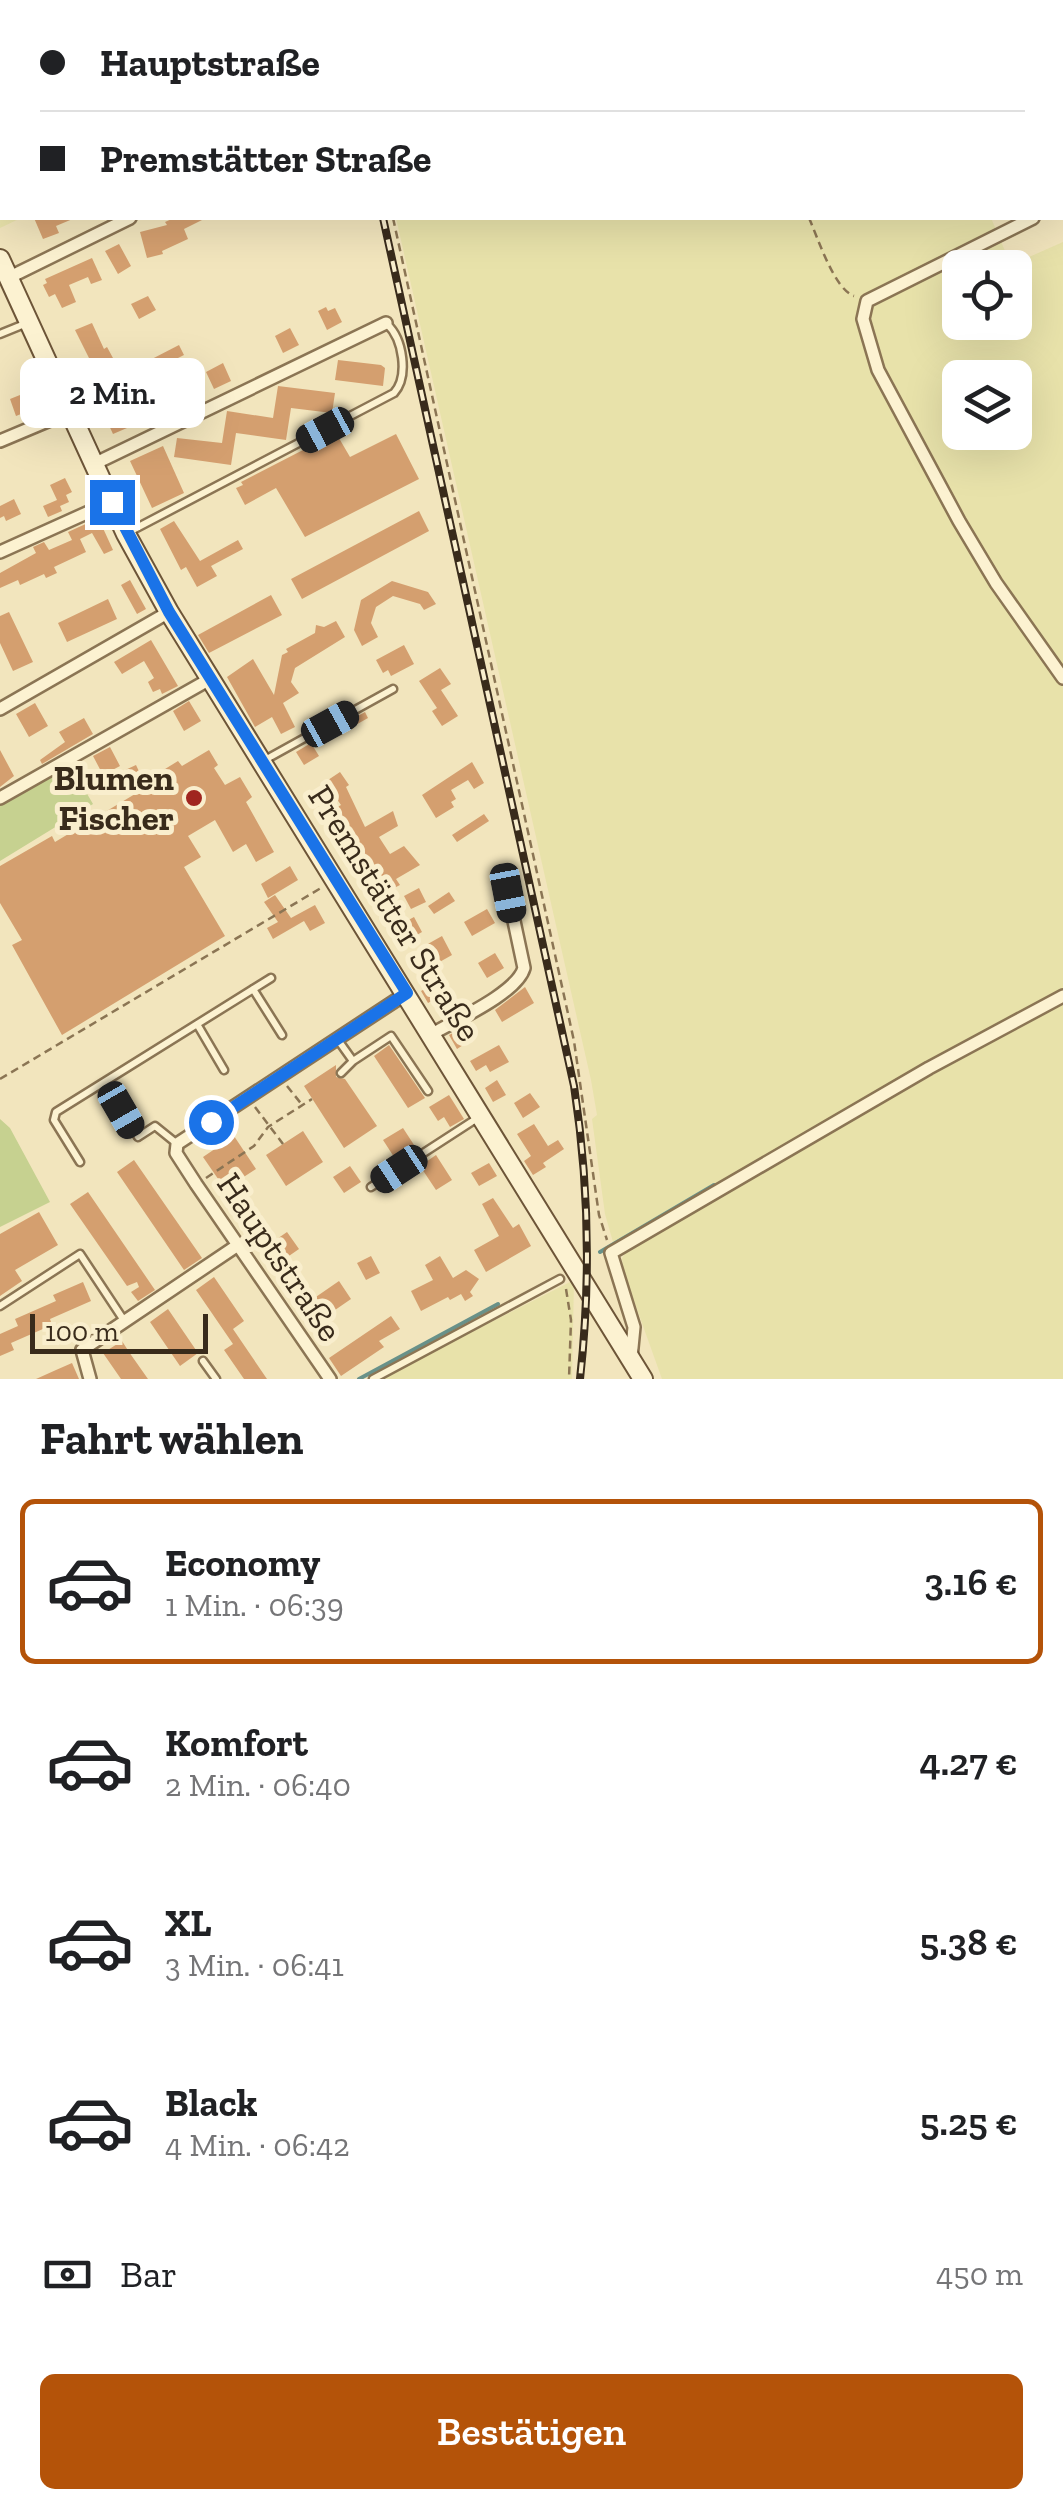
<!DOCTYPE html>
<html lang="de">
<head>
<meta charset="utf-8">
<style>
	:root { --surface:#fff; --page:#f2f2f2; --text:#202124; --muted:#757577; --line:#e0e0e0; --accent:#b45309 }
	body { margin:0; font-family:"Zilla Slab",serif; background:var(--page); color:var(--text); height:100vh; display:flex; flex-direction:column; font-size:38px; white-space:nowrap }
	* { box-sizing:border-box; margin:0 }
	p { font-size:32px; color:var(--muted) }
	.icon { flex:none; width:55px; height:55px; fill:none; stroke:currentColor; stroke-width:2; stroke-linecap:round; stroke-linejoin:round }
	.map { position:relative; height:1379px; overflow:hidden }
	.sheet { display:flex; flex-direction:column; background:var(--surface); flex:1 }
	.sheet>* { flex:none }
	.hud { position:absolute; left:0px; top:0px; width:1065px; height:220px; box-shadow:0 10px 40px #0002; display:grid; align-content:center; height:220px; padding:0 40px; background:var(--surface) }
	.controls { position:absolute; left:942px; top:250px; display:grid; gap:20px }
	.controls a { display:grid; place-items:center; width:90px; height:90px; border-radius:15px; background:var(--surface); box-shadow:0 10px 40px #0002; font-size:50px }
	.scale { position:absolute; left:30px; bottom:25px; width:178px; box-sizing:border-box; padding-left:10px; border:5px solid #392b1b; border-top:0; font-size:28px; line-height:35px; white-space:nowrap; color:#392b1b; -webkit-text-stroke:8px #f9eecd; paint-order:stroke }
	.end { position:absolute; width:45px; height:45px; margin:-22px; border:12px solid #1a73e8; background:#fff; box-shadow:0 0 0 5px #fff }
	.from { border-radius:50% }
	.bubble { position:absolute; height:70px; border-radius:15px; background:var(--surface); box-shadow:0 10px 40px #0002; font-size:32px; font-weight:600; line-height:70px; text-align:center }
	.car { position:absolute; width:30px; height:60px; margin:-30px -15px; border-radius:12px; box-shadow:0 0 8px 2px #0007; background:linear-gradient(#222 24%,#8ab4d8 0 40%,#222 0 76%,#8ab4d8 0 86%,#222 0) }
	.hud b { display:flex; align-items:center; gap:35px; height:95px; font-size:38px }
	.hud b+b { border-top:2px solid var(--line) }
	.hud i { width:25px; height:25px; background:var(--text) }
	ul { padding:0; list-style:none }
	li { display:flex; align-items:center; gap:30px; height:165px; margin:0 20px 15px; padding:0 20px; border:5px solid transparent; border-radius:15px }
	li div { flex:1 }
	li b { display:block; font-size:38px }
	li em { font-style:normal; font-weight:600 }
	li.current { border-color:var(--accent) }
	li>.icon { width:90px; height:90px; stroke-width:1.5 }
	h2 { padding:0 40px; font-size:45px; line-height:120px }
	.pay { display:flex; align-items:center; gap:25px; height:110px; padding:0 40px; font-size:38px }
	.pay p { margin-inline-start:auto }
	.cta { display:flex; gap:20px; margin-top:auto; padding:20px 40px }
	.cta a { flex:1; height:115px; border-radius:15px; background:var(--accent); color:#fff; font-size:40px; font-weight:600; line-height:115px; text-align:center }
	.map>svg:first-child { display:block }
	.farmland { fill:#e8e2aa; fill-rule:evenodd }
	.green { fill:#c6d190 }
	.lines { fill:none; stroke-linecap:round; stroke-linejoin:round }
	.stream { stroke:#689189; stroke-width:4 }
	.building { fill:#d49f6f }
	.lane-casing { stroke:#8b7554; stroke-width:11 }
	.street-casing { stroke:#8b7554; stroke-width:16 }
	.secondary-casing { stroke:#6d5538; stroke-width:22 }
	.path { stroke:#8b7554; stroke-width:2.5; stroke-dasharray:8 5; stroke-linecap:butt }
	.lane { stroke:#fcf2d1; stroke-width:6 }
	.street { stroke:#fcf2d1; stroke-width:11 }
	.secondary { stroke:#fcf2d1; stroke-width:18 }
	.rail-casing { stroke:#392b1b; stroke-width:8 }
	.rail { stroke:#f9eecd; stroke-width:4; stroke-dasharray:11; stroke-linecap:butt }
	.route { stroke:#1a73e8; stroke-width:12 }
	.poi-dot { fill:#a0251f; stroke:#f9eecd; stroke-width:4 }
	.labels { text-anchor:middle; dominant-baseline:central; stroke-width:10; stroke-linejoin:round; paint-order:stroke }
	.poi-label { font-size:35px; font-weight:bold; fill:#392b1b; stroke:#f9eecd; text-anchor:end }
	.street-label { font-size:35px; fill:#392b1b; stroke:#f9eecd }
</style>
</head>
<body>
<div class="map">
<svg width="1063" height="1379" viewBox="0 0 1063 1379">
	<rect width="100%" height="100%" fill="#f2e5bd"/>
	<path class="farmland" d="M125 0H326L327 2H119Z
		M346 0H1063V163L1062 2Z
		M2 58V218H21L0 228Z
		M396 218H991L1011 265 1063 242V991L621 1243 613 1242 605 1214 592 1119 597 1115 591 1080ZM960 268H1015V322H960ZM960 378H1015V432H960Z
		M1063 1000V1379H662L623 1270 622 1258 627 1251Z
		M574 1280 572 1379H382L381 1378Z"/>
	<path class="green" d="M69 763 93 804 0 861V802Z
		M0 1119 10 1128 50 1202 0 1227Z"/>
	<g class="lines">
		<path class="stream" d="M600 1252 714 1185
			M359 1379 498 1304"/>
	</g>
	<path class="building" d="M34 218H75L56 226 59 233 43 239Z
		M174 218H206L184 229 188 239 162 251 163 254 147 258 140 232 167 225 165 222Z
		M119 244 131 266 118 274 105 251Z
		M92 258 102 280 91 284 88 277 69 285 76 302 62 308 55 294 49 297 43 285 47 283 45 279Z
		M148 296 156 310 139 319 131 304Z
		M326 307 328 311 335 308 342 322 327 330 318 311Z
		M92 323 104 349 107 347 113 358 109 360 117 377 179 345 184 355 152 371 155 378 127 391 132 400 114 408 75 330Z
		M290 328 299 345 283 353 275 336Z
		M338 360 381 365 385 368 383 386 335 380Z
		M223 363 231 381 214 389 206 372Z
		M278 386 335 393 332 413 291 408 286 440 236 433 231 465 174 457 177 438 222 443 227 411 273 418Z
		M25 393 31 410 16 416 10 399Z
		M120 413 127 428 113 434 106 419Z
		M336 433 350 457 396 434 419 479 305 537 276 488 245 505 236 488 243 485 241 482Z
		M163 446 184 493 152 508 130 461Z
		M65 478 72 492 66 495 69 502 60 506 62 511 48 517 43 506 57 500 50 485Z
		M14 499 21 514 6 521 4 516 0 518V506Z
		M419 511 429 531 302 599 291 579Z
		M174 521 200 561 238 540 243 549 211 566 217 576 197 587 186 567 181 570 160 529Z
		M90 522 93 530 102 526 113 550 104 554 92 533 80 539 86 552 54 567 57 573 46 578 44 574 20 585 18 580 0 588V573L36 553 33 547 44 542 49 550 72 540 68 532Z
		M130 580 146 609 137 614 121 585Z
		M392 581 428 592 436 604 424 610 420 604 393 596 376 607 371 623 378 637 362 646 354 630 361 600Z
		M271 595 282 615 209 653 198 635Z
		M108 599 117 619 67 642 58 623Z
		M9 612 33 662 13 671 0 643V616Z
		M336 621 345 637 295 668 291 682 299 693 283 703 295 727 281 734 272 717 255 727 227 677 253 659 274 695 282 655 288 652 286 649 315 633 316 625 324 627Z
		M151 640 178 686 162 694 160 689 153 692 148 682 154 678 144 661 122 674 114 662Z
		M404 645 414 664 391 676 388 670 383 673 376 660Z
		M440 668 451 684 441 690 458 716 442 726 432 711 437 708 419 681Z
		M189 701 201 721 184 731 173 711Z
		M35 703 48 726 29 737 16 714Z
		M365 712 368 718 322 744 318 738Z
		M84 718 93 734 42 764 40 760 65 742 59 732Z
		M311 743 319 756 304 765 296 752Z
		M110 747 120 766 103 775 93 756Z
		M0 750 14 776 0 787Z
		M209 750 218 765 214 768 225 785 240 777 252 797 246 802 274 852 256 862 246 844 233 852 215 820 188 836 201 857 184 867 225 936 62 1035 12 945 22 940 0 903V866L52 836 55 842 135 794 123 771 136 765 144 782 178 761 182 766Z
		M472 762 484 783 474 789 468 780 451 790 456 799 451 802 454 807 436 818 422 795Z
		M340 772 349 785 346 787 365 827 393 811 398 826 379 837 390 854 404 846 420 865 396 879 400 885 386 892 334 809 341 805 325 782Z
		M484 814 489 821 457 842 452 835Z
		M290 866 298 880 268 898 261 884Z
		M419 888 426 902 411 909 404 896Z
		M449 892 455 901 434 914 428 906Z
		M275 895 291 918 315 905 325 923 310 931 304 921 273 939 267 928 278 922 264 902Z
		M487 909 495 923 472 936 464 922Z
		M414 917 422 932 401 944 392 929Z
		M442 936 452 955 436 964 426 945Z
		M495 953 504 968 487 978 478 963Z
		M432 985 434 989 440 985 445 994 428 1003 421 991Z
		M525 987 534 1003 502 1022 495 1010Z
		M467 1026 474 1038 457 1049 449 1035Z
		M389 1045 425 1098 408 1108 374 1056Z
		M499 1045 509 1062 490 1072 486 1065 476 1071 470 1061Z
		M336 1065V1077L345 1079 377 1126 344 1148 304 1086Z
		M497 1080 506 1095 493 1102 485 1088Z
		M530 1093 540 1107 523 1118 514 1103Z
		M449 1095 464 1119 450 1127 444 1117 438 1121 429 1107Z
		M534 1124 548 1146 558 1140 564 1149 543 1163 546 1167 533 1175 524 1161 531 1156 517 1134Z
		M403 1128 416 1148 396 1160 383 1140Z
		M303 1131 323 1162 286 1186 266 1155Z
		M234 1136 256 1169 225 1189 203 1157Z
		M436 1155 452 1180 436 1190 420 1166Z
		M134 1160 202 1258 184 1270 117 1172Z
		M489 1163 497 1176 479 1186 471 1173Z
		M350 1166 361 1182 344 1193 333 1177Z
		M88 1192 155 1290 138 1301 131 1292 139 1287 137 1282 127 1286 70 1204Z
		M493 1198 513 1228 519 1224 531 1246 486 1272 474 1250 499 1236 482 1204Z
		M39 1212 58 1245 15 1270 22 1281 0 1296V1234Z
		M287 1232 299 1249 273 1267 261 1250Z
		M371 1256 380 1273 366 1280 357 1263Z
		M440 1256 453 1278 466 1270 479 1279 470 1292 473 1296 465 1301 461 1294 450 1300 448 1297 421 1311 411 1291 433 1280 425 1265Z
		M214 1277 244 1321 233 1329 267 1379H244L224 1350 233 1344 196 1290Z
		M339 1281 351 1299 309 1328 297 1310Z
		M83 1282 91 1301 50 1319 52 1325 11 1343 14 1350 0 1356V1334L18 1326 15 1319 56 1301 53 1295Z
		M168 1309 198 1353 180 1366 150 1322Z
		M391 1316 400 1329 379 1341 384 1347 341 1376 329 1358Z
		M122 1341 129 1352 148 1379H121L103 1353Z
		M72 1363 79 1379H36L56 1370Z"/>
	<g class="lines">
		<defs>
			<path id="lane" d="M106 2 110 0
				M0 54 2 53
				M0 334 27 323
				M127 533 394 393C409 376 403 339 387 324
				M263 761 393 689
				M253 989 282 1035
				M197 1024 224 1070
				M338 1040 353 1061
				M341 1073 353 1061 391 1036 428 1091
				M105 1082 138 1137 155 1126 176 1143
				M80 1162 54 1120 56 1112 271 978
				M371 1187 479 1117
				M0 1306 80 1254 125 1322
				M203 1361 216 1379
				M373 1379 560 1279"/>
			<path id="street" d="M1062 203 1063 202
				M1033 218 867 301 863 319 878 370 959 521 996 583 1063 678
				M8 278 130 218
				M0 441 69 412
				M94 464 386 323
				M0 552 111 502
				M0 709 169 612
				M0 798 210 679
				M432 1034C456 1020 517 993 524 968L508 893
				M631 1358 634 1327 611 1253 929 1068 1063 996
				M90 1379 82 1350 238 1245
				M330 1379 196 1184 176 1153 177 1144 407 993"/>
			<path id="secondary" d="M0 259 126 534 169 612 643 1379"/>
		</defs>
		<use href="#lane" class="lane-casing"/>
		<use href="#street" class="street-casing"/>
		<use href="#secondary" class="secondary-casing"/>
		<path class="path" d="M343 0 344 2
			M393 218 574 1041 599 1215 607 1240
			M809 218C818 238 834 289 854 296
			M0 1079 321 888
			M287 1086 303 1106
			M255 1107 283 1144
			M206 1178 254 1146 268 1127 312 1099
			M566 1289 571 1320 569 1379"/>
		<use href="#lane" class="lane"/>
		<use href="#street" class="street"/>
		<use href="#secondary" class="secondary"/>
		<defs>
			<path id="rail" d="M334 0 335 2
				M383 218 574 1086C589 1184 591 1280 580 1379"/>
		</defs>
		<use href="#rail" class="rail-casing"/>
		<use href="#rail" class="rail"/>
	</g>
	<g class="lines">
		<path class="route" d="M112 502 169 612 407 993 211 1122"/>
	</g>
	<circle class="poi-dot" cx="194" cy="798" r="10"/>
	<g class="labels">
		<g class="poi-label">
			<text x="174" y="778">Blumen<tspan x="174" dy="40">Fischer</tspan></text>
		</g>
		<g class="street-label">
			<text transform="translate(395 913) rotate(58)">Premstätter Straße</text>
			<text transform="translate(280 1257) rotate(56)">Hauptstraße</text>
		</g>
	</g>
</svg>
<div class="controls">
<a><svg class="icon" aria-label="locate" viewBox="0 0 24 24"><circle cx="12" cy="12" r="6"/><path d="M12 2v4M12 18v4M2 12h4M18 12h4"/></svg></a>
<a><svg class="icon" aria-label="layers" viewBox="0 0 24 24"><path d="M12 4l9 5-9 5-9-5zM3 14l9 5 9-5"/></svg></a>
</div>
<div class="scale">100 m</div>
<i class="end from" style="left:211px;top:1122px"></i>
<i class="end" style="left:112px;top:502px"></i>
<div class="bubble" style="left:20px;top:358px;width:185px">2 Min.</div>
<i class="car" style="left:325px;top:430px;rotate:242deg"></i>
<i class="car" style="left:330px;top:724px;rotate:61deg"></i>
<i class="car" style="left:508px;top:893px;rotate:169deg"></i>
<i class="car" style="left:121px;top:1110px;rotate:150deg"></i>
<i class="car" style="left:399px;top:1169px;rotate:237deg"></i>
<div class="hud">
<b><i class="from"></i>Hauptstraße</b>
<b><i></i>Premstätter Straße</b>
</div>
</div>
<section class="sheet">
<h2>Fahrt wählen</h2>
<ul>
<li class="current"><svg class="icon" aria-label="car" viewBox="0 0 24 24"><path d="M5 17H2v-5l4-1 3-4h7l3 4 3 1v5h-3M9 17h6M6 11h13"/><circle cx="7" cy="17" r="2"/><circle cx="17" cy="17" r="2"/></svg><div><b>Economy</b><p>1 Min. · 06:39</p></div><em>3.16 €</em></li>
<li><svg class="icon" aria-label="car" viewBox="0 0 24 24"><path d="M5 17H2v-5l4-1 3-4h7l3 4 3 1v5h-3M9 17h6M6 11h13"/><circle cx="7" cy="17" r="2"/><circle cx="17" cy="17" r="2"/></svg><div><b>Komfort</b><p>2 Min. · 06:40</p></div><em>4.27 €</em></li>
<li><svg class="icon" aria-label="car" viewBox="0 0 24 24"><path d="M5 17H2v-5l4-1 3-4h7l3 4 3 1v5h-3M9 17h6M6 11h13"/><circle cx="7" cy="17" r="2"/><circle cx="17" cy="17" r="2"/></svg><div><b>XL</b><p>3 Min. · 06:41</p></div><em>5.38 €</em></li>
<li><svg class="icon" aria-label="car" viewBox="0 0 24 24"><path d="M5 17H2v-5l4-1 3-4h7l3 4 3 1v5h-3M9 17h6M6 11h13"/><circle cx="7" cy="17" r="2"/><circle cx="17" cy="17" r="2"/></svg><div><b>Black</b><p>4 Min. · 06:42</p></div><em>5.25 €</em></li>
</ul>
<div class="pay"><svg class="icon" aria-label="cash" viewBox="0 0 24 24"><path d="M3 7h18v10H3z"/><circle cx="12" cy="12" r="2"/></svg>Bar<p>450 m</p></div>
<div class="cta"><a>Bestätigen</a></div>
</section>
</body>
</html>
